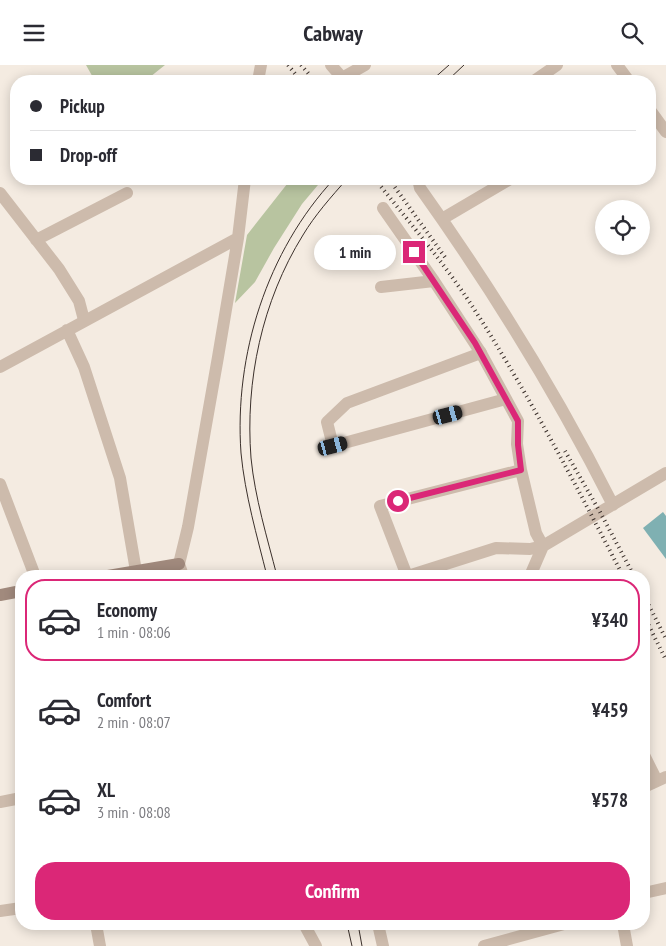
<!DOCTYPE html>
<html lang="en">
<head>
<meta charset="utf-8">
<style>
	:root { --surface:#fff; --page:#f7f7f7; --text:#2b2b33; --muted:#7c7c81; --line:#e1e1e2; --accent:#db2777 }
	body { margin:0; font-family:"PT Sans Narrow",sans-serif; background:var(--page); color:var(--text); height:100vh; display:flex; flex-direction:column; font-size:19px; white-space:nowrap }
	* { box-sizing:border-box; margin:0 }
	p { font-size:16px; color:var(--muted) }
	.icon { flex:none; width:28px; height:28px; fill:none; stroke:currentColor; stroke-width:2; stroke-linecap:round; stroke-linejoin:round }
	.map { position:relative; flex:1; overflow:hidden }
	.side { position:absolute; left:15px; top:505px; width:635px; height:360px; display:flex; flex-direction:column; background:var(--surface); border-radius:20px; box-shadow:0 2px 12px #0003 }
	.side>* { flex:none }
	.guide { position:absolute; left:10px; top:10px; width:646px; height:110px; border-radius:20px; box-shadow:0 2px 12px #0003; display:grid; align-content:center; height:110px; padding:0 20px; background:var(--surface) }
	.controls { position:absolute; left:595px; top:135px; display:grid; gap:10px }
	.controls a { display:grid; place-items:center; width:55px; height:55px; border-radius:50%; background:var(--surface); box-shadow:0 2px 12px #0003; font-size:25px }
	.end { position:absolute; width:22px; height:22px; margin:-11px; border:6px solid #db2777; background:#fff; box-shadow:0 0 0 2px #fff }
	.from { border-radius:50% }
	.bubble { position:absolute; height:35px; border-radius:18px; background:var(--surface); box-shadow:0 2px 12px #0003; font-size:16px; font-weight:700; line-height:35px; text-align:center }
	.car { position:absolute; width:15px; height:30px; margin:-15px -8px; border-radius:6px; box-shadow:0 0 4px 1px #0007; background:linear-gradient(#222 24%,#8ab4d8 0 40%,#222 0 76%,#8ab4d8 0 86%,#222 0) }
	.guide b { display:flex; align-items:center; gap:18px; height:48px; font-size:19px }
	.guide b+b { border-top:1px solid var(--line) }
	.guide i { width:12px; height:12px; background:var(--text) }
	ul { padding:9px 0 0; list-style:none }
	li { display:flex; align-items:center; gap:15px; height:82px; margin:0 10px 8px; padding:0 10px; border:2px solid transparent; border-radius:20px }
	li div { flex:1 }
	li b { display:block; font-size:19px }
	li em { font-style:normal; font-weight:700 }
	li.current { border-color:var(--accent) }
	li>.icon { width:45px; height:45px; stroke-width:1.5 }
	.action { display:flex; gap:10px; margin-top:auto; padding:10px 20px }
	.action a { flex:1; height:58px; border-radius:20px; background:var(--accent); color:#fff; font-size:20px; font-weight:700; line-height:58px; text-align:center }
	header { display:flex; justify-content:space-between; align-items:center; height:65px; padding:0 20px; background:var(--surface); font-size:22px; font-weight:700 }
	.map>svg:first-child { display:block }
	.green { fill:#b8c4a0 }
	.water { fill:#7fb0b2 }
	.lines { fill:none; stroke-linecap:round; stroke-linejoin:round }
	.lane { stroke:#cdbbac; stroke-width:12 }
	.street { stroke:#cdbbac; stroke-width:12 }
	.secondary { stroke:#a18a7d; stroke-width:12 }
	.tram { stroke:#3b302b; stroke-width:1 }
	.rail { stroke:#3b302b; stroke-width:4; stroke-dasharray:1 4; stroke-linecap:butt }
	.route { stroke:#db2777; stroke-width:6 }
</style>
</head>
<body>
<header><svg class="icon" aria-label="menu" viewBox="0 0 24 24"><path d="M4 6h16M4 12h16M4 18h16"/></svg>Cabway<svg class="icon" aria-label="search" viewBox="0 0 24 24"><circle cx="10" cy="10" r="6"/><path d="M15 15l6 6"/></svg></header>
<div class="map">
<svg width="666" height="881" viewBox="0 0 666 881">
	<rect width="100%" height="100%" fill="#f4ebe1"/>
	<path class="green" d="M86 0H165L145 16H95Z
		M291 114H323L302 139 274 183 255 217 235 238 247 170Z"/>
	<path class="water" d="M663 447 666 451V494L643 463Z"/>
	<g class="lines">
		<path class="lane" d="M0 128 59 204 79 236 84 255
			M383 143 434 216
			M36 175 127 128
			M381 222 434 216 481 288
			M644 690 657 716
			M644 722 666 712
			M644 828 666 823"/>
		<path class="street" d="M331 0 345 16
			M617 0 629 16
			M342 13 365 0
			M258 16 261 0
			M534 16 557 0
			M650 45 666 67
			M418 114 420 123C492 224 557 329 613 440
			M442 154 510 114
			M67 265 84 302 120 413 136 506
			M0 302 238 173
			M506 334 333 381 327 357 347 338 481 288 518 356 517 379 521 405 536 468 543 481 530 511
			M0 419 35 511
			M183 511 179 499 188 462 218 292 238 173 245 114
			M407 511 380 441 521 405
			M408 511 496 483 530 484 543 481 666 408
			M0 737 21 733
			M0 846 21 843
			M96 859 100 881
			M304 859 316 881
			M378 859 383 881
			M623 859 627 881
			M484 881 564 859"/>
		<path class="secondary" d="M108 511 179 499
			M0 530 21 526"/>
		<path class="tram" d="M431 16 449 0
			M447 16 464 0
			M267 511C257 471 245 430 241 388 234 290 267 186 334 114
			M277 511C267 472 255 433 251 393 245 316 262 236 303 170 315 150 331 132 347 114
			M347 859 352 881
			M358 859 362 881"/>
		<path class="rail" d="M288 0 301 16
			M301 0 315 16
			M375 114C409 157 446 200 476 247 530 332 577 422 623 511
			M389 114 447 195
			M565 386 600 447 634 511
			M644 531 666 574
			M644 551 666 595"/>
	</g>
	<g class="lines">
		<path class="route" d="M398 436 521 405 518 380V356L475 278 414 187"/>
	</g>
</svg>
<div class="controls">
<a><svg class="icon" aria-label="locate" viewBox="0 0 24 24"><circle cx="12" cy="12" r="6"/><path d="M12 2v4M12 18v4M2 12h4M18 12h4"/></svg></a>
</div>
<i class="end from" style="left:398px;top:436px"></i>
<i class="end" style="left:414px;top:187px"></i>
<div class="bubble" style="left:314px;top:170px;width:82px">1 min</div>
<i class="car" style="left:448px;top:350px;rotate:75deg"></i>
<i class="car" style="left:333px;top:381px;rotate:75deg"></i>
<div class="guide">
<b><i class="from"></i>Pickup</b>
<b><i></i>Drop-off</b>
</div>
<section class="side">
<ul>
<li class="current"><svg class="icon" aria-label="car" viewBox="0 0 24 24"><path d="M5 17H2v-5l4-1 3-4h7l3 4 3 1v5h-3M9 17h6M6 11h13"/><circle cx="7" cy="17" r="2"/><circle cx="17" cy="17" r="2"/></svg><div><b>Economy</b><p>1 min · 08:06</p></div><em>¥340</em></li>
<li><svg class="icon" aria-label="car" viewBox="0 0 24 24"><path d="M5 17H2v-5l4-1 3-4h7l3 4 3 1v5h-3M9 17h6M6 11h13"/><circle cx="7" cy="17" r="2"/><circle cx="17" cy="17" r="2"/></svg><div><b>Comfort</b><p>2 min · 08:07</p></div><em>¥459</em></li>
<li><svg class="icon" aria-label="car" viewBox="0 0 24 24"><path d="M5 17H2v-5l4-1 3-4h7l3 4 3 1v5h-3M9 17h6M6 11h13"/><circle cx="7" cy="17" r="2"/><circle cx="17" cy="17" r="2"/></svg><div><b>XL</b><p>3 min · 08:08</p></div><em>¥578</em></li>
</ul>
<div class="action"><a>Confirm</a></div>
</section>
</div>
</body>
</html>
